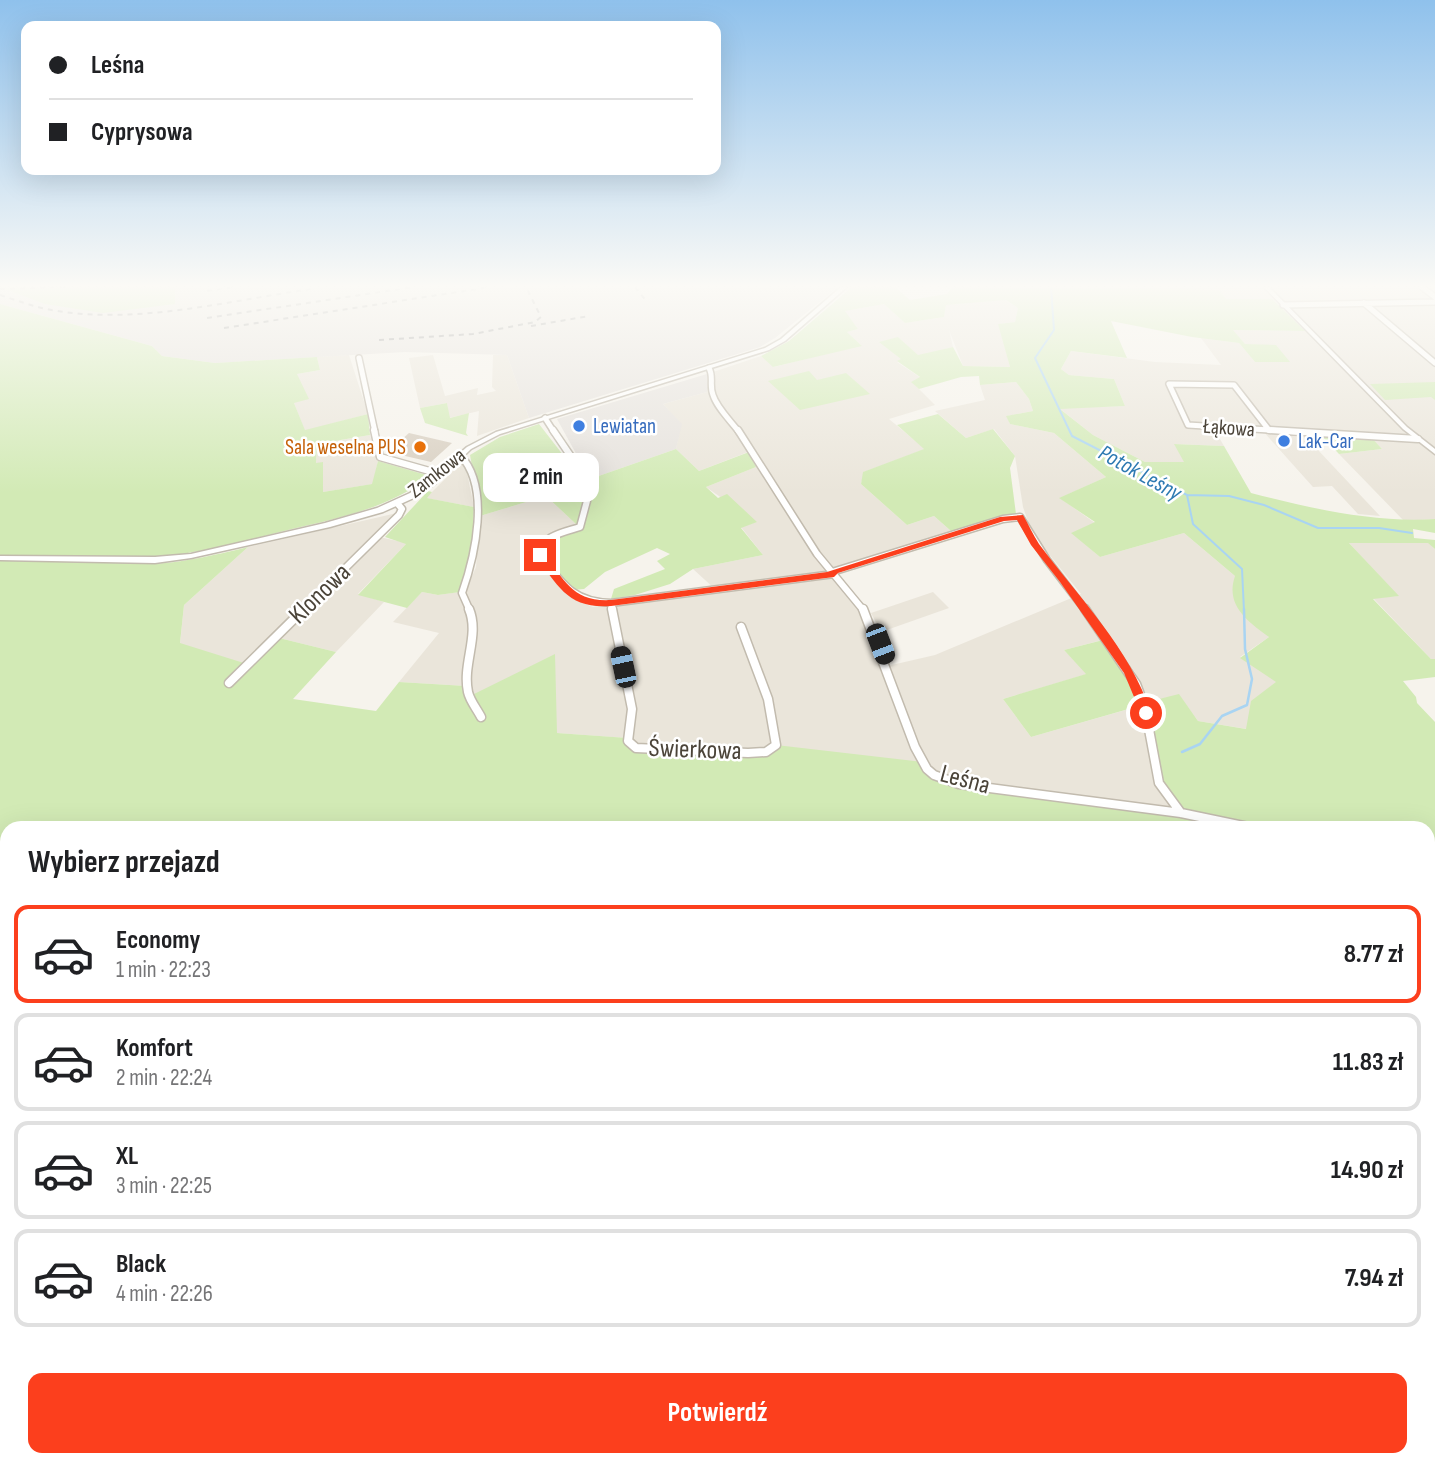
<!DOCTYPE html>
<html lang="pl">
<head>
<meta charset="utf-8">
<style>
	:root { --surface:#fff; --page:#f2f2f2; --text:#202124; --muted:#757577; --line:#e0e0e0; --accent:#fc3f1d }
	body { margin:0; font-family:"Sofia Sans Condensed",sans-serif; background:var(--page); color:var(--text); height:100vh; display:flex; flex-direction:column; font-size:26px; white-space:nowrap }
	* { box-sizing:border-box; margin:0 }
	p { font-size:23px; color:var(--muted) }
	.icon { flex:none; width:38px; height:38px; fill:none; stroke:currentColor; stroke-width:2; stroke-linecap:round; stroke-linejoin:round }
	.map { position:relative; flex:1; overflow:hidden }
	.drawer { position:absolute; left:0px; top:821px; width:1435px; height:646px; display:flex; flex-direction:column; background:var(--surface); border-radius:21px 21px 0 0; box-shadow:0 7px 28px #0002 }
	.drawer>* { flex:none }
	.hud { position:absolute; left:21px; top:21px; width:700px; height:154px; border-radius:14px; box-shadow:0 7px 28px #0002; display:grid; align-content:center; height:154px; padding:0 28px; background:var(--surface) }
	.end { position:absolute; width:32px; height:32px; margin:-16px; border:9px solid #fc3f1d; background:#fff; box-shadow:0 0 0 4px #fff }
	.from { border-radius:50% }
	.bubble { position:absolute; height:49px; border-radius:14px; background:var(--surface); box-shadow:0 7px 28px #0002; font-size:23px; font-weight:700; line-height:49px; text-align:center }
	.car { position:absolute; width:21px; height:42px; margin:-21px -10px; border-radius:9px; box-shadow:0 0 5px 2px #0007; background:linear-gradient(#222 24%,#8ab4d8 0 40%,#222 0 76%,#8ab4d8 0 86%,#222 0) }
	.hud b { display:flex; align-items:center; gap:24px; height:66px; font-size:26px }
	.hud b+b { border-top:2px solid var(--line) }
	.hud i { width:18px; height:18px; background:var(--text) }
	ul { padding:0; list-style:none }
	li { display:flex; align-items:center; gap:21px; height:98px; margin:0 14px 10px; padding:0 14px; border:4px solid var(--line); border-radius:14px }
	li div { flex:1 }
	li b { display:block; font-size:26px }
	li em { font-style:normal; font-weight:700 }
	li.on { border-color:var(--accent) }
	li>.icon { width:63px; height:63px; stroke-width:1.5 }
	h2 { padding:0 28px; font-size:32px; line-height:84px }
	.action { display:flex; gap:14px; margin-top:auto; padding:14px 28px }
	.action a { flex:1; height:80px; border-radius:14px; background:var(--accent); color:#fff; font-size:28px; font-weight:700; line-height:80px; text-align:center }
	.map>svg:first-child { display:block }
	.residential { fill:#eae5da }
	.industrial { fill:#e6e2dd }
	.green { fill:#d2eab5 }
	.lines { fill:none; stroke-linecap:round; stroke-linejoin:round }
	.stream-far2 { stroke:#a9d4f2; stroke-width:2 }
	.stream-far1 { stroke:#a9d4f2; stroke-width:2.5 }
	.stream { stroke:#a9d4f2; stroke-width:4.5 }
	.building { fill:#d8cfc1 }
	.minor-far3-casing { stroke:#c2bbae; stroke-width:8 }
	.minor-far2-casing { stroke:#c2bbae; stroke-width:9 }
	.minor-far1-casing { stroke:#c2bbae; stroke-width:11 }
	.minor-casing { stroke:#c2bbae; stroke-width:13 }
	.tertiary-casing { stroke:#c2bbae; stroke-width:3 }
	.minor-far3 { stroke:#fff; stroke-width:5 }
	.minor-far2 { stroke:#fff; stroke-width:6 }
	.minor-far1 { stroke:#fff; stroke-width:8 }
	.minor { stroke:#fff; stroke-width:10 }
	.tertiary { fill:#fff; fill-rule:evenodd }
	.rail { stroke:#9a9a9a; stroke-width:2; stroke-dasharray:5 5; stroke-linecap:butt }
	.route { fill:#fc3f1d }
	.shop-dot { fill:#3f7fe0; stroke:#fff; stroke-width:2.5 }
	.food-dot { fill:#e8710a; stroke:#fff; stroke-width:2.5 }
	.labels { text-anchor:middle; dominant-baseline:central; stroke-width:5; stroke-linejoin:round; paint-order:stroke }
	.far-shop-label { font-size:21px; fill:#366cbe; stroke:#fff; text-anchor:start }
	.far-street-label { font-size:21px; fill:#4b4439; stroke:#fff }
	.far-food-label { font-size:21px; fill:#c56008; stroke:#fff; text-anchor:end }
	.far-water-label { font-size:23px; font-style:italic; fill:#2e7ab2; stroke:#fff }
	.street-label { font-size:26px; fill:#4b4439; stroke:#fff }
</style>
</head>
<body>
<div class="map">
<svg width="1435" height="1466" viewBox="0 0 1435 1466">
	<rect width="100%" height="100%" fill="#f6f3ec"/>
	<path class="residential" d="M1088 287H1419L1435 300V519L1404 521 1339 454 1382 449 1369 436 1302 433 1380 516 1358 514 1332 486 1313 487 1262 430 1213 427 1224 446 1175 444 1185 462H1145L1093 435 1059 408 1125 406 1114 379 1069 375 1061 369 1071 351 1155 362 1221 365 1201 338 1239 343 1255 362 1276 346 1245 344 1232 330 1305 331 1271 299H1225Z
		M1005 300 1018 308 1015 322 999 324 1010 367 963 366 949 330 953 347 918 356 898 337 902 360 897 362 921 378 912 382 935 405 889 419 925 449 864 472 861 484 907 525 934 516 951 531 826 570 854 602 883 667 935 655 1081 594 1032 533 1023 507 1015 456 994 429 966 438 935 411 985 400 980 385 1016 382 1029 399 1033 411 1007 416 1010 424 1054 433 1106 477 1060 498 1095 523 1072 533 1100 557 1184 533 1235 576 1269 637 1240 657 1277 681 1247 729 1198 721 1179 695 1147 702 1135 672 1110 638 1064 650 1087 674 1003 699 1031 737 1143 705 1181 813 766 752 636 748 627 738 557 733 471 695 466 686 399 682 439 633 393 622 422 592 438 595 466 591 476 567 480 516 546 496 577 525 538 541 533 553 573 599 593 607 631 599 716 590 693 569 763 555 741 527 756 522 706 487 756 467 748 452 699 471 676 449 681 424 663 404 707 392V374L761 356 774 367 861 345 847 332 858 329 844 311 884 304 905 323 944 317 946 305Z
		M349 355 368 414 305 431 294 403 297 374 320 370 317 357Z
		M433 355 445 396 478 388 477 395 496 391 492 387 493 355H507L529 418 477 436 479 411 449 418 447 403 420 408 409 358Z
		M370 435 378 461 373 484 323 492V463H316L317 444Z
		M461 463H465L474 507 426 498Z
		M397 513 379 537 407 543 358 594 384 602 336 652 275 637 248 665 180 644 184 605 248 547Z
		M1349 543H1429L1435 549V659L1432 660 1373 598 1398 596Z
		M933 592 949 608 881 632 871 613Z"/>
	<path class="industrial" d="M0 287H838L775 338 760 347 529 418 507 355 405 352 215 363 162 356 152 346 0 304Z
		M707 374V392L663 404 682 424 676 449 590 479 557 419Z"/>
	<path class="green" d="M0 287H175V304L103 313 45 304Z
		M852 287H895L910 300 947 294 952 287 1219 290 1226 299H1272L1305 331 1233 330 1245 344 1276 345 1290 362H1255L1239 343 1192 337 1111 321 1127 358 1071 351 1061 369 1069 375 1114 379 1125 406 1060 409 1093 435 1145 462H1184L1174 444 1224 446 1251 493C1310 508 1373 523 1435 519V533L1413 529 1414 538 1435 540V549L1428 543H1349L1399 596 1373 599 1431 659H1435V677L1403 681 1416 697 1417 703 1435 722V875L1428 871V828H7V1460H1428V891L1435 890V1466H0V304L152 346 162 356 215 363 317 357 320 370 297 374 309 399 294 403 305 430 368 414 370 435 317 444 316 463 323 462V492L372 484 378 461 430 476C392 507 339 518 292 529 259 537 226 547 193 552 167 557 140 557 113 557 136 575 220 554 248 547L184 605 180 643 247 664 275 637 336 652 293 699 376 711 399 682 466 686 472 695 555 654 557 733 628 738 636 748 766 752 776 745 923 762 944 780 1180 813 1159 785 1147 702 1179 694 1198 721 1246 729 1251 701 1276 682 1240 658 1269 637C1247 621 1225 605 1235 576L1184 533 1100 557 1071 533 1095 522 1059 498 1106 477 1054 433 1010 424 1006 416 1033 411 1029 399 1016 382 980 385 979 376 961 377 919 389 911 382 920 377 897 361 901 359 879 342 898 337 918 355 953 347 963 366 1010 367 998 324 1015 322 1018 308 1006 300 946 305 944 317 905 323 884 304 845 311 858 329 847 332 862 346 773 367 761 356 789 341Z
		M809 371 817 380 846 373 870 394 800 410 768 381Z
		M1435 382V400L1431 397 1385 400 1370 384Z
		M447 403 450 418 469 413 466 433 468 436 425 423 420 408Z
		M938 414 966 438 993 429 1015 456 1010 468 1016 514 951 531 934 516 907 525 861 484 863 472 924 449 897 425Z
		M539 424 588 487 579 521 577 525 546 496 480 516 481 501 478 499 470 455 500 437Z
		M1319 433 1370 436 1382 449 1339 454Z
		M676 449 699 471 749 452 756 467 706 487 718 498 727 494 757 522 741 528 763 555 693 569 670 584 635 595 611 599 614 589 665 569 657 561 670 554 657 548 605 572 584 589 572 590 544 556 542 549 546 543 582 528 595 487 590 479Z
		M428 491 432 492 427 498 474 507 471 565 460 592 438 595 422 592 407 608 358 595 406 544 385 537Z
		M1103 640C1118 661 1132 681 1139 706L1031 737 1003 699 1086 674 1064 650Z"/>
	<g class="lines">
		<path class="stream-far2" d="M1051 287 1054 330 1035 358 1072 436 1187 495 1193 524 1242 569 1244 611
			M1187 495 1229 496 1264 505 1318 528H1379L1412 533"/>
		<path class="stream-far1" d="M1182 752 1200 744 1222 716 1247 705 1252 679 1245 649 1244 609"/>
		<path class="stream" d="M0 1429 7 1430
			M636 1460 643 1466
			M837 1460 856 1466
			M689 1466H692
			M788 1466 818 1460
			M937 1466 952 1460"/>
	</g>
	<path class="building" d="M409 433 452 443 431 462 388 452Z"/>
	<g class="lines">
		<defs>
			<path id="minor-far3" d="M1422 287 1435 297
				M1364 303 1435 363
				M1283 305 1435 302
				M359 358 375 432
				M709 368C714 377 709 385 713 395 717 408 730 420 739 432
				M1169 384 1234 385 1269 430 1188 425Z
				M545 418 554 432
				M1269 430 1296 432"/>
			<path id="minor-far2" d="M374 430 380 457 440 474
				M553 430 591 486 580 527C565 532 541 535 540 555 562 583 572 602 611 603L834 574
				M738 430 817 554 864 611
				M1269 430 1418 439
				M460 455C491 487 475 556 462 593L470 611
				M832 572 1003 519 1020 517 1047 560 1086 611
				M611 603 613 611
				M302 611 399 515 402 509 397 503"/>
			<path id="minor-far1" d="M469 609C480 635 462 664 468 692 470 701 477 709 481 717
				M612 609 632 709 628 741 636 748 748 753 766 752 776 745 768 699 741 627
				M863 609 915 747 927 769 934 775 959 784 1181 813 1253 828
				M1085 609 1136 684 1145 708 1159 783 1181 813
				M229 683 304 609"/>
			<path id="minor" d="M1428 891 1435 894"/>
			<path id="tertiary" d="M841 287H847L785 341 769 350 500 434 471 449 435 484 416 497 383 512 330 527 191 558 155 563 0 560V556L155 557 191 554 325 523 377 508 410 493 429 480 467 447 496 432 765 348 781 339Z
				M1264 287H1269L1407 427 1435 449V454L1403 429Z"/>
		</defs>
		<use href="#minor-far3" class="minor-far3-casing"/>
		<use href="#minor-far2" class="minor-far2-casing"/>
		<use href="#minor-far1" class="minor-far1-casing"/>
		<use href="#minor" class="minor-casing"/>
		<use href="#tertiary" class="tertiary-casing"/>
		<use href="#minor-far3" class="minor-far3"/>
		<use href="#minor-far2" class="minor-far2"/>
		<use href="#minor-far1" class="minor-far1"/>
		<use href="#minor" class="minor"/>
		<use href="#tertiary" class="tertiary"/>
		<path class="rail" d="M635 287 647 302
			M0 289 66 287
			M207 291 235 287
			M0 295C19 301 37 308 57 311 140 324 228 301 311 289
			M207 318 414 287
			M531 326 589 316
			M224 328 490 287
			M379 340 473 334 535 322 541 317 526 287"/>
	</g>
	<linearGradient id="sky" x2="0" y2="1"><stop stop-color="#8fc1ec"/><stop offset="0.58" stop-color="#fbfaf6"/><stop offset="1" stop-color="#fbfaf6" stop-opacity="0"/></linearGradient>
	<rect width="1435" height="493" fill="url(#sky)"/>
	<path class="route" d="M1023 515C1029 525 1033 535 1039 544 1079 598 1130 648 1151 713L1150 716H1142L1124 673 1060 582 1031 545 1017 520 1004 521 838 573 834 577 611 606C568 609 559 587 535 555L543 553C566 581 572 602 611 600L827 572 1000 517Z"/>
	<g class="shop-dot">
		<circle cx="579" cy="426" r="7"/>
		<circle cx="1284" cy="441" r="7"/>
	</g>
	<circle class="food-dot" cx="420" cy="447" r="7"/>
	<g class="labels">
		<g class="far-shop-label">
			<text x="593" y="426">Lewiatan</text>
			<text x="1298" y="441">Lak-Car</text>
		</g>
		<g class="far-street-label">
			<text transform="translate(1229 428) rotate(4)">Łąkowa</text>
			<text transform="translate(437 473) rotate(-38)">Zamkowa</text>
		</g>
		<g class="far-food-label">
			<text x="406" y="447">Sala weselna PUS</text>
		</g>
		<g class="far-water-label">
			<text transform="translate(1140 473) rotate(29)">Potok Leśny</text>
		</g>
		<g class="street-label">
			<text transform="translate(320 594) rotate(-44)">Klonowa</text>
			<text transform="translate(695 750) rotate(2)">Świerkowa</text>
			<text transform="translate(965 780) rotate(15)">Leśna</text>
		</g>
	</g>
</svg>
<i class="end from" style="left:1146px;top:713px"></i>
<i class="end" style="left:540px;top:555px"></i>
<div class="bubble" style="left:483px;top:453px;width:116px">2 min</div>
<i class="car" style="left:880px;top:644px;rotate:159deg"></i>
<i class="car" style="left:623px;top:667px;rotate:348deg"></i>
<div class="hud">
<b><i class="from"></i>Leśna</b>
<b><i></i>Cyprysowa</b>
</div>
<section class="drawer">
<h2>Wybierz przejazd</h2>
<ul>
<li class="on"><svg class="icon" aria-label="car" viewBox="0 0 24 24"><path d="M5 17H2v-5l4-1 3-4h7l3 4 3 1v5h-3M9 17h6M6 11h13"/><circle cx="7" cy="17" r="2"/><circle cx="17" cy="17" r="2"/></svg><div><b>Economy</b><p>1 min · 22:23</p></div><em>8.77 zł</em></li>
<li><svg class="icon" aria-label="car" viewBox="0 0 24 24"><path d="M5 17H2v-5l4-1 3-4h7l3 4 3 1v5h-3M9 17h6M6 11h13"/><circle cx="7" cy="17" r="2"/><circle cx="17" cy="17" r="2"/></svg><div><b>Komfort</b><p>2 min · 22:24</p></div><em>11.83 zł</em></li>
<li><svg class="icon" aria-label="car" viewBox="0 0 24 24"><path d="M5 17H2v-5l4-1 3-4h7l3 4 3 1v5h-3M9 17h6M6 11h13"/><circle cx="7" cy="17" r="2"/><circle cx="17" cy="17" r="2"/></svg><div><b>XL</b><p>3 min · 22:25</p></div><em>14.90 zł</em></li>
<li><svg class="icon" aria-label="car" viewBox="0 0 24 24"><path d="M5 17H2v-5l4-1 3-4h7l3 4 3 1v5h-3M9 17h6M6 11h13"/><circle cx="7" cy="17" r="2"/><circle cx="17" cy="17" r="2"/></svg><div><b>Black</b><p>4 min · 22:26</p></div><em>7.94 zł</em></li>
</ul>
<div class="action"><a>Potwierdź</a></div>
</section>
</div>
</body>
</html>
